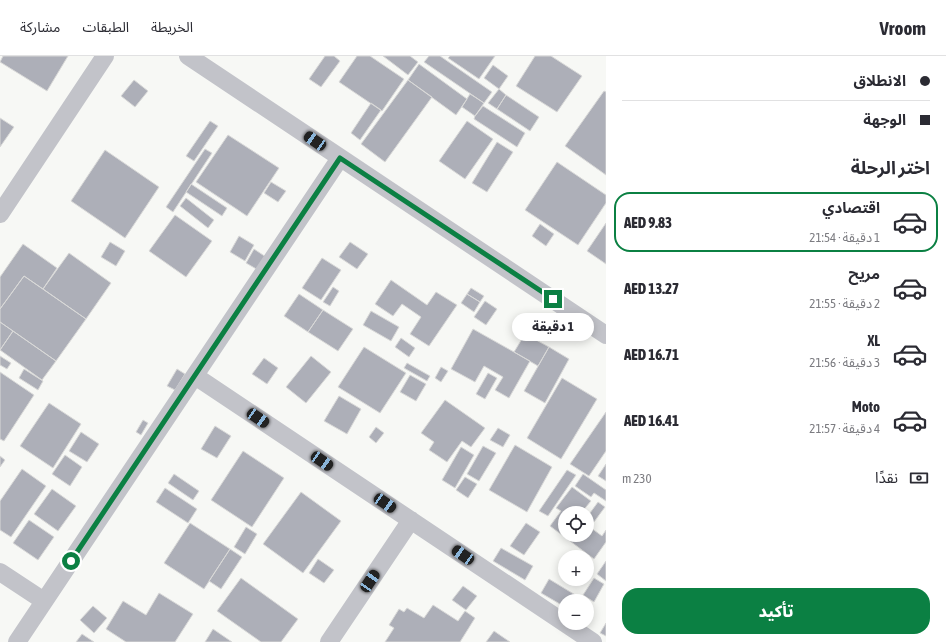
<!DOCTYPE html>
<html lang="ar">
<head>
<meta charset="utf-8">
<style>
	:root { --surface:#fff; --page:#f7f7f7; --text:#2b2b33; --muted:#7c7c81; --line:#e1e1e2; --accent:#0b8043 }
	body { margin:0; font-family:"Asap Condensed","Noto Sans Arabic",sans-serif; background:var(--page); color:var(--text); direction:rtl; height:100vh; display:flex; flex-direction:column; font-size:15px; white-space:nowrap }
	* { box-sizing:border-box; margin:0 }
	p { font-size:13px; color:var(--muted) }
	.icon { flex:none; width:22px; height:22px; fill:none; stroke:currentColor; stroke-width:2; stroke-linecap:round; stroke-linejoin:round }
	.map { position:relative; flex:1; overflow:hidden; direction:ltr }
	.drawer { display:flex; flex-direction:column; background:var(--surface); width:340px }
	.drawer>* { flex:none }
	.banner { display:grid; align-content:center; height:88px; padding:0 16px; background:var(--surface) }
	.controls { position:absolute; left:558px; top:450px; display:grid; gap:8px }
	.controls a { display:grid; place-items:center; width:36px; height:36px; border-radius:50%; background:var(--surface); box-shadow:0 2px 10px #0003; font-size:20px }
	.end { position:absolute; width:18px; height:18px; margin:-9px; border:5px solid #0b8043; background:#fff; box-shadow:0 0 0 2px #fff }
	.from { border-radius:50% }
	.bubble { position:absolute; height:28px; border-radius:14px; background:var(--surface); box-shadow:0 2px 10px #0003; font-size:13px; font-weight:800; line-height:28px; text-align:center; direction:rtl }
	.car { position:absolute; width:12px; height:24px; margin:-12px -6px; border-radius:5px; box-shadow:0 0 3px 1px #0007; background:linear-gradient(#222 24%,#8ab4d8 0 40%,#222 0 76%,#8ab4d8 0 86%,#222 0) }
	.banner b { display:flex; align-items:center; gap:14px; height:38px; font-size:15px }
	.banner b+b { border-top:1px solid var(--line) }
	.banner i { width:10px; height:10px; background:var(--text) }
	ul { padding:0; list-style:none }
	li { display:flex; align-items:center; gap:12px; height:60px; margin:0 8px 6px; padding:0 8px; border:2px solid transparent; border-radius:16px }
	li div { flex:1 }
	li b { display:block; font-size:15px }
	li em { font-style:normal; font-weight:800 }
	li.selected { border-color:var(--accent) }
	li>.icon { width:36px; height:36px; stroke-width:1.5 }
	h2 { padding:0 16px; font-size:18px; line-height:48px }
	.pay { display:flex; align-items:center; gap:10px; height:44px; padding:0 16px; font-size:15px }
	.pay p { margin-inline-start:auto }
	.action { display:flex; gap:8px; margin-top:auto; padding:8px 16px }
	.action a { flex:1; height:46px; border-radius:16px; background:var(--accent); color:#fff; font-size:16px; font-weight:800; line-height:46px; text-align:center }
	header { display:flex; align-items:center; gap:24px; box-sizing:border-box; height:56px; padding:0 20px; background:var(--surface); border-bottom:1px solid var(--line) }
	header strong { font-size:19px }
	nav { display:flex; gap:22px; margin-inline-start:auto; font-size:14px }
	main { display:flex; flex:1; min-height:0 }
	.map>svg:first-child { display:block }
	.building { fill:#adafb8; stroke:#d9d9d8 }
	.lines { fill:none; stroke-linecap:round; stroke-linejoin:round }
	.minor { stroke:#c2c3c9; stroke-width:18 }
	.route { stroke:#0b8043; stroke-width:5 }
</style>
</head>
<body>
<header>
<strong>Vroom</strong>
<nav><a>الخريطة</a><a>الطبقات</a><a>مشاركة</a></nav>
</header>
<main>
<section class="drawer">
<div class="banner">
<b><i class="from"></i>الانطلاق</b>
<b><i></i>الوجهة</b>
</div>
<h2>اختر الرحلة</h2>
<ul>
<li class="selected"><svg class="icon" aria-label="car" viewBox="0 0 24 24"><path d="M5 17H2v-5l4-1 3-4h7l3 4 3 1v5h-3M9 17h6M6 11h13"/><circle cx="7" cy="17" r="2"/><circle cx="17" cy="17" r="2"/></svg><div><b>اقتصادي</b><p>1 دقيقة · 21:54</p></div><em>AED 9.83</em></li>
<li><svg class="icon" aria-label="car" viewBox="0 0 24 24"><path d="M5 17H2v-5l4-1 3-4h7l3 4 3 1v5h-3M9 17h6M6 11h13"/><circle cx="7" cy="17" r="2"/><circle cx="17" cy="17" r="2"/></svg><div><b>مريح</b><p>2 دقيقة · 21:55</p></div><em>AED 13.27</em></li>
<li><svg class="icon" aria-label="car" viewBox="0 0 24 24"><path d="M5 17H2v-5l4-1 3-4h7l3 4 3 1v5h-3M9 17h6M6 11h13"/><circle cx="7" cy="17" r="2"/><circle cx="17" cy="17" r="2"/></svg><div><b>XL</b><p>3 دقيقة · 21:56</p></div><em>AED 16.71</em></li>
<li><svg class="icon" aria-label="car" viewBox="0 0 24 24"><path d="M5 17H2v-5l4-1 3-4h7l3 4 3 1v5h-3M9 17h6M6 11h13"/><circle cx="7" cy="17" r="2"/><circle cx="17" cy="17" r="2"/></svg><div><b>Moto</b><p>4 دقيقة · 21:57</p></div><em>AED 16.41</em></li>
</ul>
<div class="pay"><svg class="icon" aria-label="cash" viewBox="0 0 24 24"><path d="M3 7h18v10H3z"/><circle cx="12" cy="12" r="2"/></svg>نقدًا<p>230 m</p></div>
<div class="action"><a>تأكيد</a></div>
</section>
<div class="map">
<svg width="606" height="586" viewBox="0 0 606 586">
	<rect width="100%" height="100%" fill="#f7f8f5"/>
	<path class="building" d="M3 0H68L47 35 0 6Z
		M325 0H334L340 5 321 31 309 23Z
		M357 0H370L404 23 382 55 339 26Z
		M383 0H410L418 6 408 19Z
		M429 0H440L492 36 484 47 424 6Z
		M450 0H495L479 23 448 2Z
		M535 0H551L582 20 557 56 516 30Z
		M419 8 467 43 456 59 408 24Z
		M493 9 508 20 499 33 484 22Z
		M134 24 148 35 135 51 121 40Z
		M408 24 432 41 385 106 361 88Z
		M499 33 506 39 497 53 488 47Z
		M604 35 606 36V119L565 90Z
		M470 38 484 47 475 60 462 51Z
		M506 39 539 61 530 75 497 53Z
		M371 47 381 54 360 84 351 77Z
		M483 50 525 77 517 91 474 63 475 60Z
		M0 62 14 71 0 91Z
		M210 65 218 70 194 105 186 100Z
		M467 65 493 83 465 123 439 105Z
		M228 79 279 112 247 160 196 126Z
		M497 86 513 96 487 136 472 127Z
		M205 93 212 97 173 156 166 151Z
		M105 94 159 131 125 182 71 145Z
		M557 106 606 139V147L578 189 525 154Z
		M271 126 286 135 278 146 264 137Z
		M191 128 227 152 222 160 186 136Z
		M186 142 214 164 208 172 180 150Z
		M175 159 212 185 186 221 149 195Z
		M606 167V208L587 195Z
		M540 168 554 178 546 190 532 180Z
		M239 180 254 189 245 205 230 196Z
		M110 186 125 195 116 210 101 201Z
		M350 186 368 198 357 213 339 201Z
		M23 188 57 212 43 233 24 220 0 253V221Z
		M254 193 266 201 258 214 246 207Z
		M69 197 111 227 86 263 43 233Z
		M322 202 341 214 321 244 302 232Z
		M24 220 86 263 56 305 0 266V253Z
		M391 224 427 249 436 236 457 249 429 290 410 278 421 261 402 248 393 260 375 248Z
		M333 231 339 235 330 250 323 246Z
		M471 232 484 240 480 246 467 238Z
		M299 238 323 254 308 276 284 260Z
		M467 238 480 246 474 256 461 247Z
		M485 245 497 253 486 269 474 261Z
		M323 254 353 273 338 295 308 276Z
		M371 255 399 271 391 285 363 269Z
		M0 266 13 275 0 294Z
		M473 273 530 305 509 342 495 334 503 321 484 310 475 326 451 313Z
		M13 275 56 305 42 324 0 294Z
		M525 278 549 291 538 310 514 296Z
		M401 282 415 292 409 301 395 291Z
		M364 291 406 317 380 357 338 331Z
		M549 291 569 303 545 347 524 335Z
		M0 300 11 307 7 313 0 309Z
		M311 300 331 316 306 347 286 331Z
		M264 302 278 312 267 328 252 318Z
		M407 307 430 320 427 325 404 312Z
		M441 311 448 315 441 326 435 322Z
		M24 313 43 325 38 334 19 322Z
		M177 313 185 318 175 334 167 330Z
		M0 316 34 339 4 385 0 383Z
		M488 317 497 322 485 343 476 338Z
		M410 319 426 328 416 345 400 336Z
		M562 322 597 343 561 403 527 382Z
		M339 340 361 353 347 378 324 365Z
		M445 344 485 372 471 391 462 385 447 406 429 394 434 386 421 377Z
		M49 347 81 368 53 412 20 390Z
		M606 356V395L589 420 570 408Z
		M143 364 148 367 141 379 136 376Z
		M215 370 231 380 217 402 201 393Z
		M376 371 384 377 376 387 369 381Z
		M498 372 510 379 503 391 490 384Z
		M81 376 99 388 87 406 69 395Z
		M515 389 552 411 527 456 489 434Z
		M483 390 496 397 479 425 467 418Z
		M461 391 474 399 455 432 442 424Z
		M243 395 284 422 252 471 211 444Z
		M65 399 82 411 70 430 52 418Z
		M0 400 5 404 0 411Z
		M606 408V425L598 420Z
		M22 413 46 430 11 481 0 474V445Z
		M567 414 576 419 548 460 539 455Z
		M174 418 199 435 193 444 168 427Z
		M583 418 606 434V445L594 437 591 441 575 430Z
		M465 421 477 428 468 442 456 434Z
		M572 431 591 445 581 457H565V479H587V469L602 480 606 474V486L594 503 550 470 561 455 556 452Z
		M165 432 197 453 188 467 156 446Z
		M52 433 76 450 58 475 34 458Z
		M301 436 341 465 303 517 263 488Z
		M598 446 605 451 594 466 587 461Z
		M29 464 54 481 38 504 13 487Z
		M190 467 230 493 204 533 164 507Z
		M526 467 540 476 524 499 510 490Z
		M246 471 257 478 245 498 234 491Z
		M501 492 533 510 525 524 493 505Z
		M230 493 242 501 221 533 209 525Z
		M318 503 334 514 324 527 309 517Z
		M606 505V525L597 518Z
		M241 522 298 563 281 586H261L217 555Z
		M594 522 604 528 594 546 583 539Z
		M549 523 577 540 574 545H565V551L541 537Z
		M463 530 477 540 466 554 452 544Z
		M159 537 193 558 175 586H126L106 573 123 545 146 559Z
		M433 549 458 565 465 555 475 562 460 586H385L394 572 389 569 399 553 404 556 407 552 424 562Z
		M93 550 107 562 94 577 80 564Z
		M606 567V580L600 577Z
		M213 573 232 586H205Z
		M494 575 510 586H486Z
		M82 578 94 586H76Z"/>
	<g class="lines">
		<path class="minor" d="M188 0 606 279
			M0 158 105 0
			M195 320 593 586
			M0 516 44 545
			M17 586 340 102
			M329 586 411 464"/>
	</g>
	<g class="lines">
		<path class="route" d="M71 505 340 102 553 243"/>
	</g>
</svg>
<div class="controls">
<a><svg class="icon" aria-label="locate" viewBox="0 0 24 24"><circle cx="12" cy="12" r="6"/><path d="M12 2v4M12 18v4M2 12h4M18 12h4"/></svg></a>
<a>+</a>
<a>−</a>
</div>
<i class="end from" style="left:71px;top:505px"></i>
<i class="end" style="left:553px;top:243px"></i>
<div class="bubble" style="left:512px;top:257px;width:82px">1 دقيقة</div>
<i class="car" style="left:315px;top:85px;rotate:304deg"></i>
<i class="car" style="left:258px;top:362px;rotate:124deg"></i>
<i class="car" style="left:322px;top:405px;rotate:124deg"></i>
<i class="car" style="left:385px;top:447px;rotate:124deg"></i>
<i class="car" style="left:463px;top:499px;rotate:304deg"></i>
<i class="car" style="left:370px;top:525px;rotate:34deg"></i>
</div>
</main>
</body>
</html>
